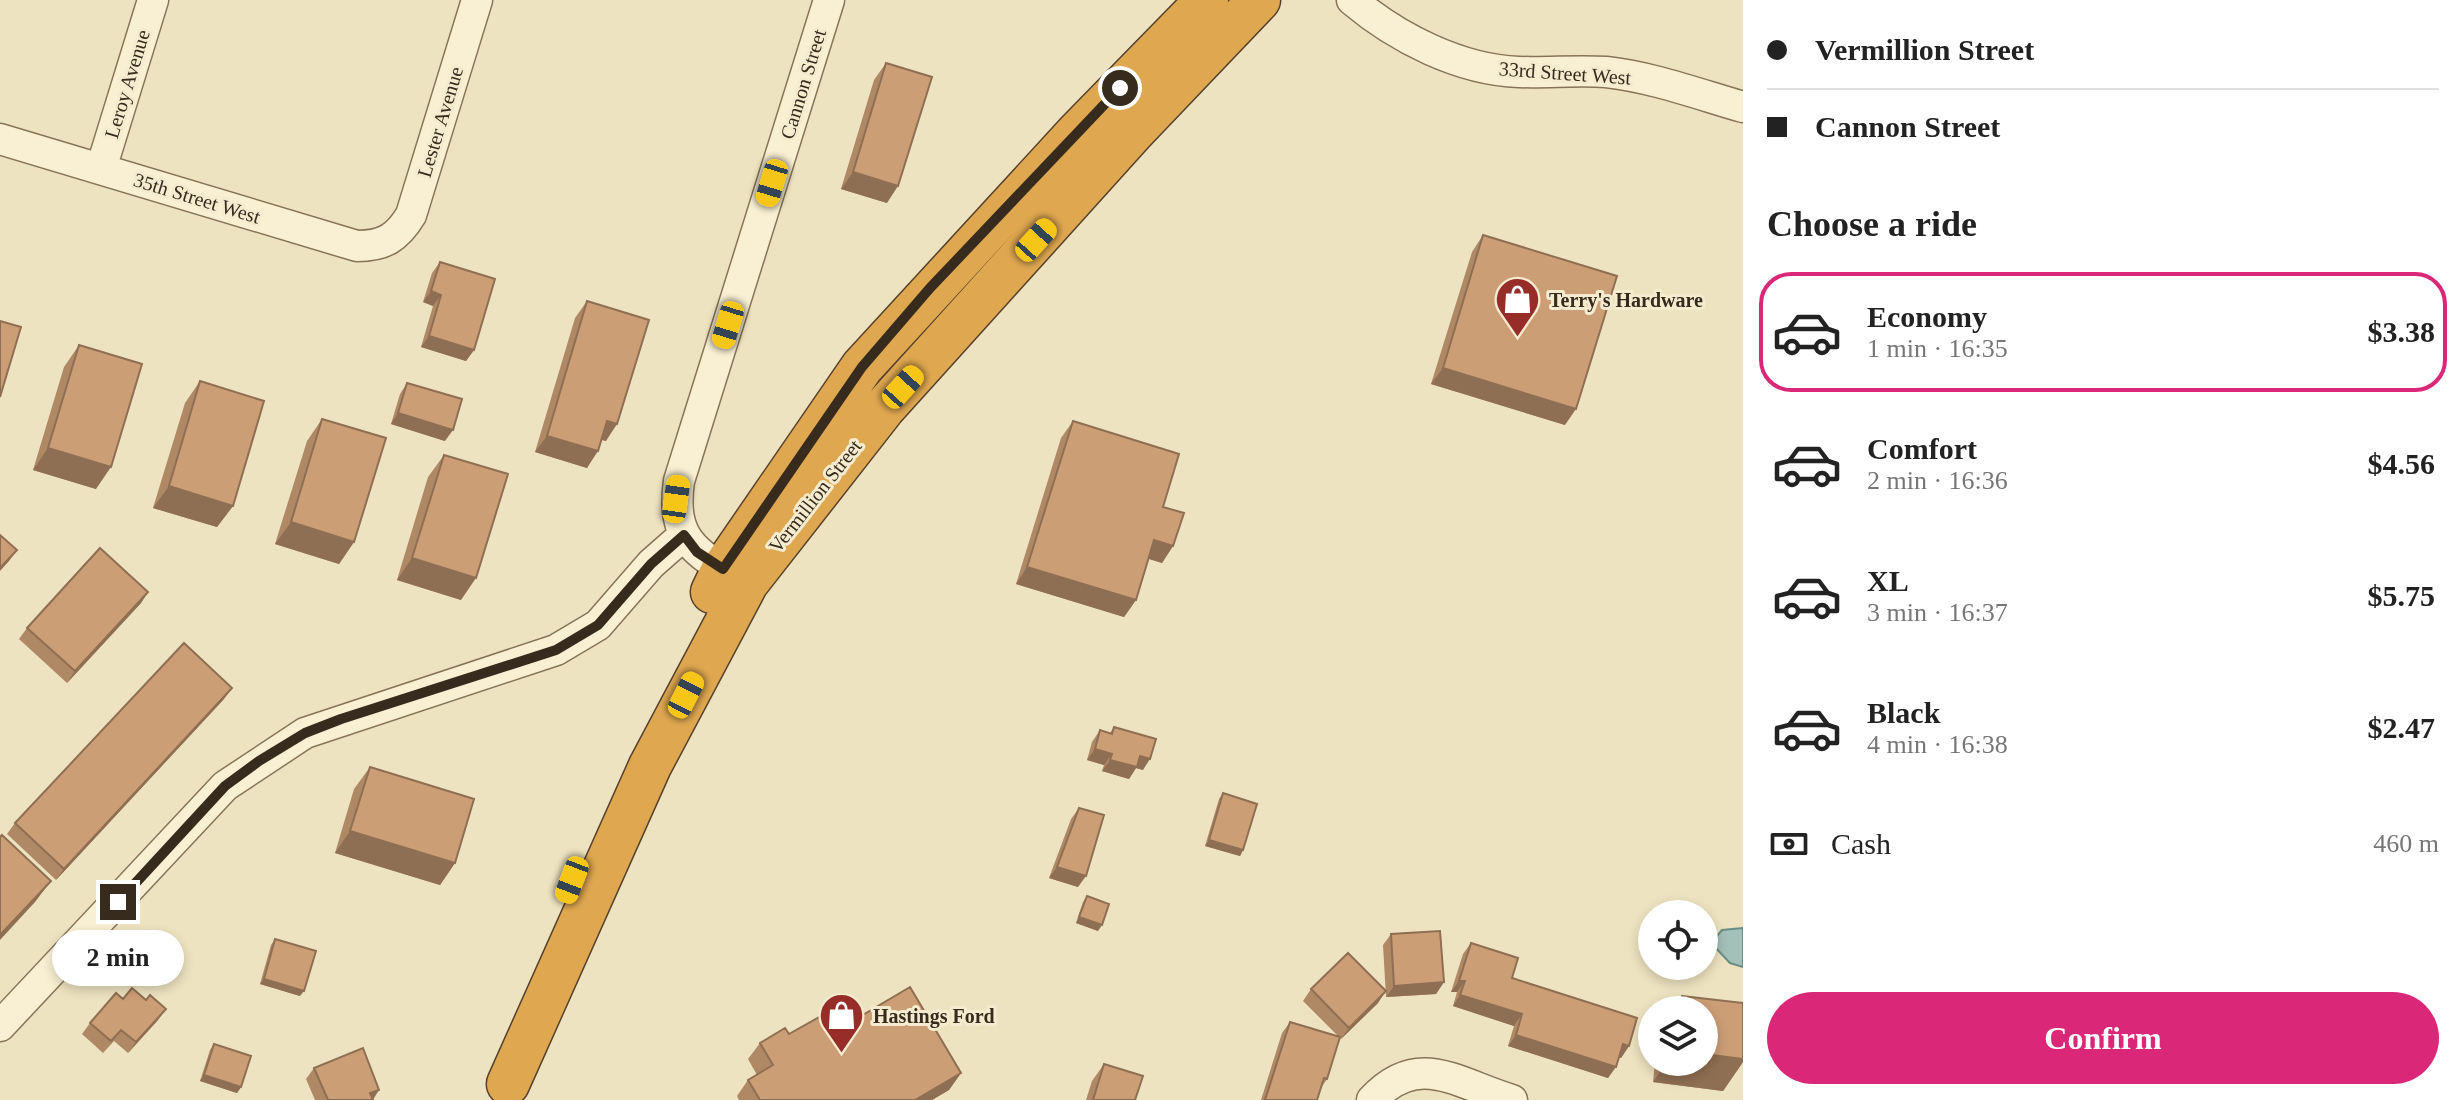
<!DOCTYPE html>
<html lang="en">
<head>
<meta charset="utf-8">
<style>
	:root { --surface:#fff; --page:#f6f6f6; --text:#222; --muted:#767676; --line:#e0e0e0; --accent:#db2777 }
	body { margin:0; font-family:"Times New Roman",serif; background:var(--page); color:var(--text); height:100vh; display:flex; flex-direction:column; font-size:30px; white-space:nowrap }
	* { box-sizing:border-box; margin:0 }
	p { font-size:26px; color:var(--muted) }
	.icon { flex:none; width:44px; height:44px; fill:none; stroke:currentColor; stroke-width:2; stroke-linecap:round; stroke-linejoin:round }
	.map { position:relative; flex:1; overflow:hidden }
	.sheet { display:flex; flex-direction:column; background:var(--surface); width:720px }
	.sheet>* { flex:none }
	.guide { display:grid; align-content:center; height:176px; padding:0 24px; background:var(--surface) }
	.fabs { position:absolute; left:1638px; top:900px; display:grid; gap:16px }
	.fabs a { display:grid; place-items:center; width:80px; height:80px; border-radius:50%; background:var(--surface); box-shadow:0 4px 12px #0003; font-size:40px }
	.end { position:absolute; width:36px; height:36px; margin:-18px; border:10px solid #372b1d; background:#fff; box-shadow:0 0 0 4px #fff }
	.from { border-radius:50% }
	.bubble { position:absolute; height:56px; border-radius:28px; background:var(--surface); box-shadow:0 4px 12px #0003; font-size:26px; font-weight:600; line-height:56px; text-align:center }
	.car { position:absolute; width:24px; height:48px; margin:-24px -12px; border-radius:10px; box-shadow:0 0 6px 2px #0007; background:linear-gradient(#f5c518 24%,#345 0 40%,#f5c518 0 76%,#345 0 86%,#f5c518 0) }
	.guide b { display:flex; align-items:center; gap:28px; height:76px; font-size:30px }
	.guide b+b { border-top:2px solid var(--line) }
	.guide i { width:20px; height:20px; background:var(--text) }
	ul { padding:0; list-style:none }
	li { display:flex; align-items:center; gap:24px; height:120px; margin:0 16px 12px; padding:0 8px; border:4px solid transparent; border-radius:32px }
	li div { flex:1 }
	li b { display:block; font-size:30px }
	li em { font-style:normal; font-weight:600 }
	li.selected { border-color:var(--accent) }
	li>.icon { width:72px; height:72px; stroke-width:1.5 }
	h2 { padding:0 24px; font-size:36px; line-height:96px }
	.pay { display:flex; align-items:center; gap:20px; height:88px; padding:0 24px; font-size:30px }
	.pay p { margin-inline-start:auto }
	.primary-button { display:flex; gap:16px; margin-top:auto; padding:16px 24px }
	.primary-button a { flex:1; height:92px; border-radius:48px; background:var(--accent); color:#fff; font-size:32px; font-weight:600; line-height:92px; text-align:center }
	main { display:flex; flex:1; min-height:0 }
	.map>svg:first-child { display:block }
	.water { fill:#a3c0b9; stroke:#6a8e87; stroke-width:2 }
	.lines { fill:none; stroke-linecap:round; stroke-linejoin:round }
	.minor-casing { stroke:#877458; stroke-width:33 }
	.highway-casing { stroke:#55412d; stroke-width:45 }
	.minor { stroke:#f9f0d3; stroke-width:30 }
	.highway { stroke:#dfa750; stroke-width:42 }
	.wall { fill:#af8865 }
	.shaded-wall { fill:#8f6f53 }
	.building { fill:#cc9e76; stroke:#8f6f53; stroke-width:2 }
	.route { stroke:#372b1d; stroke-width:10 }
	.labels { text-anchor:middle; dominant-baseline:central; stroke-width:6; stroke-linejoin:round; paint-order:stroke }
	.street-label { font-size:20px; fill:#372b1d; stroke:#f5ecd0 }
	.poi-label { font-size:20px; font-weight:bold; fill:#372b1d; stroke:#f5ecd0; text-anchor:start }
</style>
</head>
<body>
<main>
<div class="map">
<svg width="1743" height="1100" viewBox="0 0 1743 1100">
	<rect width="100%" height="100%" fill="#eee3c0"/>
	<path class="water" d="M1743 928V967L1730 963 1711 943 1722 930Z"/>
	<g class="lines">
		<defs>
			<path id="minor" d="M1352 0C1397 38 1460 70 1519 72 1548 73 1577 70 1606 72 1652 77 1698 94 1743 107
				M0 139 357 246C384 246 397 238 411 215L477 0
				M101 169 153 0
				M738 578C694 552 671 538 679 481L829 0
				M0 1026 225 786 305 733 556 650 598 625 651 564 684 535
				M1372 1100C1418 1050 1456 1083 1512 1100"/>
			<path id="highway" d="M712 592 723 569 862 367 1077 133 1207 0
				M508 1084 650 766 747 583 884 408 1134 131 1259 0"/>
		</defs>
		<use href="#minor" class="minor-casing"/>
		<use href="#highway" class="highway-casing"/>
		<use href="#minor" class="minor"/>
		<use href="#highway" class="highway"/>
	</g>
	<path class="wall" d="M886 63 887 203 841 189 874 80Z
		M1483 235 1565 425 1431 384 1472 252Z
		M440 262 474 350 466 361 421 347 433 306 423 302 432 273Z
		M587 301 606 441 602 440 587 468 535 452 575 318Z
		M79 345 96 489 33 470 64 367Z
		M200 381 233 506 217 527 153 508 185 403Z
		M407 383 445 441 391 424 400 394Z
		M322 419 354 542 339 564 275 544 307 441Z
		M1073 421 1163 507 1173 546 1162 563 1149 559 1136 600 1124 617 1016 584 1061 438Z
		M444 455 461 600 397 580 428 477Z
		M148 592 141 603 67 683 19 639 27 628Z
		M224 699 56 880 7 834 15 823Z
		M1114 727 1143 770 1136 768 1129 779 1102 771 1104 765 1087 760 1092 742 1100 730 1110 733Z
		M370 767 455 863 440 885 335 853 354 789Z
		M1223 793 1243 850 1240 856 1205 846 1219 799Z
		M1079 808 1078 887 1049 878 1071 819Z
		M1087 896 1098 931 1076 923 1083 902Z
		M1391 934 1444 982 1436 994 1386 997 1383 945Z
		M275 939 300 996 260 984 271 945Z
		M1471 943 1512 978 1629 1046 1621 1058 1619 1057 1608 1078 1508 1046 1514 1026 1453 1006 1457 992H1451L1463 954Z
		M1311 989 1378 1003 1341 1039 1340 1038 1327 1079 1321 1088 1317 1100H1261L1282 1033 1290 1022 1338 1036 1303 1001Z
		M1682 996 1743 1003V1062L1723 1091 1653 1082 1655 1062H1704V1010H1672Z
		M123 999 158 1020 128 1053 114 1041 103 1053 82 1034 90 1023Z
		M856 1019 961 1073 949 1090 932 1100H739L737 1096 748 1080 757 1075 748 1059 760 1043Z
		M214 1044 241 1087 237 1093 200 1081 210 1050Z
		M1104 1064 1135 1100H1086L1092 1081Z
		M314 1068 379 1090 373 1100H315L306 1079Z"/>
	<path class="shaded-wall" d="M853 172 898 186 887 203 841 189Z
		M431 291 441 295 433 306 423 302Z
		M429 336 474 350 466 361 421 347Z
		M1443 368 1576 409 1565 425 1431 384Z
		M398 413 453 430 445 441 391 424Z
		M607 421 617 424 606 441 596 438Z
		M547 436 598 451 587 468 535 452Z
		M48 448 111 467 96 489 33 470Z
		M169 486 233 506 217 527 153 508Z
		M291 522 354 542 339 564 275 544Z
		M1154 540 1173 546 1162 563 1143 557Z
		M17 550 9 561 0 571V568Z
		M412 558 476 578 461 600 397 580Z
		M1027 567 1136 600 1124 617 1016 584Z
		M148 592 141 603 67 683 75 671Z
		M232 688 224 699 56 880 64 869Z
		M1095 749 1112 754 1104 765 1087 760Z
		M1140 756 1150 759 1143 770 1136 768 1129 779 1102 771 1110 760Z
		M350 831 455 863 440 885 335 853Z
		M1209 840 1243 850 1240 856 1205 846Z
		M1057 867 1086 876 1078 887 1049 878Z
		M51 881 35 902 0 940V935Z
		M1079 917 1102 925 1098 931 1076 923Z
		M264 979 304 991 300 996 260 984Z
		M1459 981H1465L1457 992H1451Z
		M1444 982 1436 994 1386 997 1394 986Z
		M1386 991 1378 1003 1341 1039 1349 1028Z
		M1460 995 1522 1014 1514 1026 1453 1006Z
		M166 1009 158 1020 128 1053 136 1042Z
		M1516 1035 1616 1067 1608 1078 1508 1046Z
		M1623 1044 1629 1046 1621 1058 1615 1056Z
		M1704 1054 1743 1059V1062L1723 1091 1653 1082 1667 1062H1704Z
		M961 1073 949 1090 932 1100H915Z
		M204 1075 241 1087 237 1093 200 1081Z
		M379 1090 372 1100 370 1093Z"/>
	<path class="building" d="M886 63 932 77 898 186 853 172Z
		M1483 235 1617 276 1576 409 1443 368Z
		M440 262 495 279 474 350 429 336 441 295 431 291Z
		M587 301 649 320 617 424 607 421 598 451 547 436Z
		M0 321 21 327 0 397Z
		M79 345 142 364 111 467 48 448Z
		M200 381 264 401 233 506 169 486Z
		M407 383 462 399 453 430 398 413Z
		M322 419 386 438 354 542 291 522Z
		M1073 421 1179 454 1163 507 1184 513 1173 546 1154 540 1136 600 1027 567Z
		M444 455 508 474 476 578 412 558Z
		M0 535 17 550 0 568Z
		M100 548 148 592 75 671 27 628Z
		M184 643 232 688 64 869 15 823Z
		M1114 727 1156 739 1150 759 1140 756 1137 767 1110 760 1112 754 1095 749 1100 730 1112 734Z
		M370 767 474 799 455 863 350 831Z
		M1223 793 1257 804 1243 850 1209 840Z
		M1079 808 1104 815 1086 876 1057 867Z
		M2 835 51 881 0 935V837Z
		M1087 896 1109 904 1102 925 1079 917Z
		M1440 931 1444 982 1394 986 1391 934Z
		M275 939 316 951 304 991 264 979Z
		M1471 943 1518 958 1512 978 1637 1018 1629 1046 1623 1044 1616 1067 1516 1035 1522 1014 1460 995 1465 981H1459Z
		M1348 953 1386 991 1349 1028 1311 989Z
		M910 987 961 1073 915 1100H760L748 1080 773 1065 760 1043 785 1028 789 1034 846 1002 856 1019Z
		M132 988 146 1000 150 995 166 1009 136 1042 121 1030 111 1041 90 1023 116 993 123 999Z
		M1682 996 1743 1003V1059L1704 1054V1010H1680Z
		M1290 1022 1340 1037 1327 1079 1324 1078 1317 1100H1265Z
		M214 1044 251 1056 241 1087 204 1075Z
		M363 1048 379 1090 370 1093 373 1100H328L314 1068Z
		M1104 1064 1143 1076 1135 1100H1093Z"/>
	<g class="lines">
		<path class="route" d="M118 902 225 786 259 761 305 733 341 719 556 650 598 625 651 564 684 535 697 552 723 569 862 367 930 288 1120 88"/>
	</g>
	<defs>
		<symbol id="shop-pin" viewBox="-11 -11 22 30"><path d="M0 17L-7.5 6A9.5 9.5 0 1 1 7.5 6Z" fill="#962d28" stroke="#f5ecd0"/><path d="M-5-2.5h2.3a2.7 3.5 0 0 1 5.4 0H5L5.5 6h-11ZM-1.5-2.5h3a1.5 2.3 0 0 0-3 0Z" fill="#fff"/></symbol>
	</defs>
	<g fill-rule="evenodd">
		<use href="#shop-pin" x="1492" y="274" width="51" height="69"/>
		<use href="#shop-pin" x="816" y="990" width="51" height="69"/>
	</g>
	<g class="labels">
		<g class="street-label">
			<text transform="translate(1565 73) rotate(4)">33rd Street West</text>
			<text transform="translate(127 84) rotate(-73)">Leroy Avenue</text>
			<text transform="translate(803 84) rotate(-73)">Cannon Street</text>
			<text transform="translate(440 122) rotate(-73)">Lester Avenue</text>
			<text transform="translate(197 198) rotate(17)">35th Street West</text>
			<text transform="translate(815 496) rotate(-52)">Vermillion Street</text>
		</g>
		<g class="poi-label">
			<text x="1549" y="300">Terry's Hardware</text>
			<text x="873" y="1016">Hastings Ford</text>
		</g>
	</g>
</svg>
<div class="fabs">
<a><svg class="icon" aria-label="locate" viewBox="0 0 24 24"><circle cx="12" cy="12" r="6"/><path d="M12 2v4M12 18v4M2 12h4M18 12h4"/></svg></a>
<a><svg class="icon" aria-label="layers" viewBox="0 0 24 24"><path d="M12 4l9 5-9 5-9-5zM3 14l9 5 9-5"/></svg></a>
</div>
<i class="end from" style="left:1120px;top:88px"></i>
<i class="end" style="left:118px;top:902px"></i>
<div class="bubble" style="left:52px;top:930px;width:132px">2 min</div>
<i class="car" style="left:772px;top:183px;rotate:197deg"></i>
<i class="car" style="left:1036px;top:240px;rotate:42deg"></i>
<i class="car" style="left:728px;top:325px;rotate:197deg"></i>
<i class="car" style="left:903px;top:387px;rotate:42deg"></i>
<i class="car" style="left:676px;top:499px;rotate:8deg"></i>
<i class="car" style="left:686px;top:695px;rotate:27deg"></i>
<i class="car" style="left:572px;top:880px;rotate:201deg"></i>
</div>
<section class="sheet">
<div class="guide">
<b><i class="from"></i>Vermillion Street</b>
<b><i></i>Cannon Street</b>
</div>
<h2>Choose a ride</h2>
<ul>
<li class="selected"><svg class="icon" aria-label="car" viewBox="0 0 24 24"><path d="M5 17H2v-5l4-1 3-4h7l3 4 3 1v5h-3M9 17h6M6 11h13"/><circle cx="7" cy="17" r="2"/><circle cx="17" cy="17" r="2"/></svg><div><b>Economy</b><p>1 min · 16:35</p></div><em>$3.38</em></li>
<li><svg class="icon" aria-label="car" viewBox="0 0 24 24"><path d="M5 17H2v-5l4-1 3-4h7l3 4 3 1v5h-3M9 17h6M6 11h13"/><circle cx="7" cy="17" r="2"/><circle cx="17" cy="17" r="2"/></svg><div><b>Comfort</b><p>2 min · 16:36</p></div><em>$4.56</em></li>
<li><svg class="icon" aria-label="car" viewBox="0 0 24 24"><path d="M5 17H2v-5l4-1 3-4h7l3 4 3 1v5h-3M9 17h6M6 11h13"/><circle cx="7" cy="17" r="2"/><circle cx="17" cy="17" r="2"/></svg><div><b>XL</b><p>3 min · 16:37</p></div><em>$5.75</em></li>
<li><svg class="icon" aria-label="car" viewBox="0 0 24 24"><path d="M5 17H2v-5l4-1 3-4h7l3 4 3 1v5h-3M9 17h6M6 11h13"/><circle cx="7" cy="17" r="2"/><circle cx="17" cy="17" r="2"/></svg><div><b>Black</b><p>4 min · 16:38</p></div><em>$2.47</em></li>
</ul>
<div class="pay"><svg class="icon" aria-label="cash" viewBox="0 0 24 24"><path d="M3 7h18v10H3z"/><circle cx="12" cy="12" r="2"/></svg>Cash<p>460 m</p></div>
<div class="primary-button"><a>Confirm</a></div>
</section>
</main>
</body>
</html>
